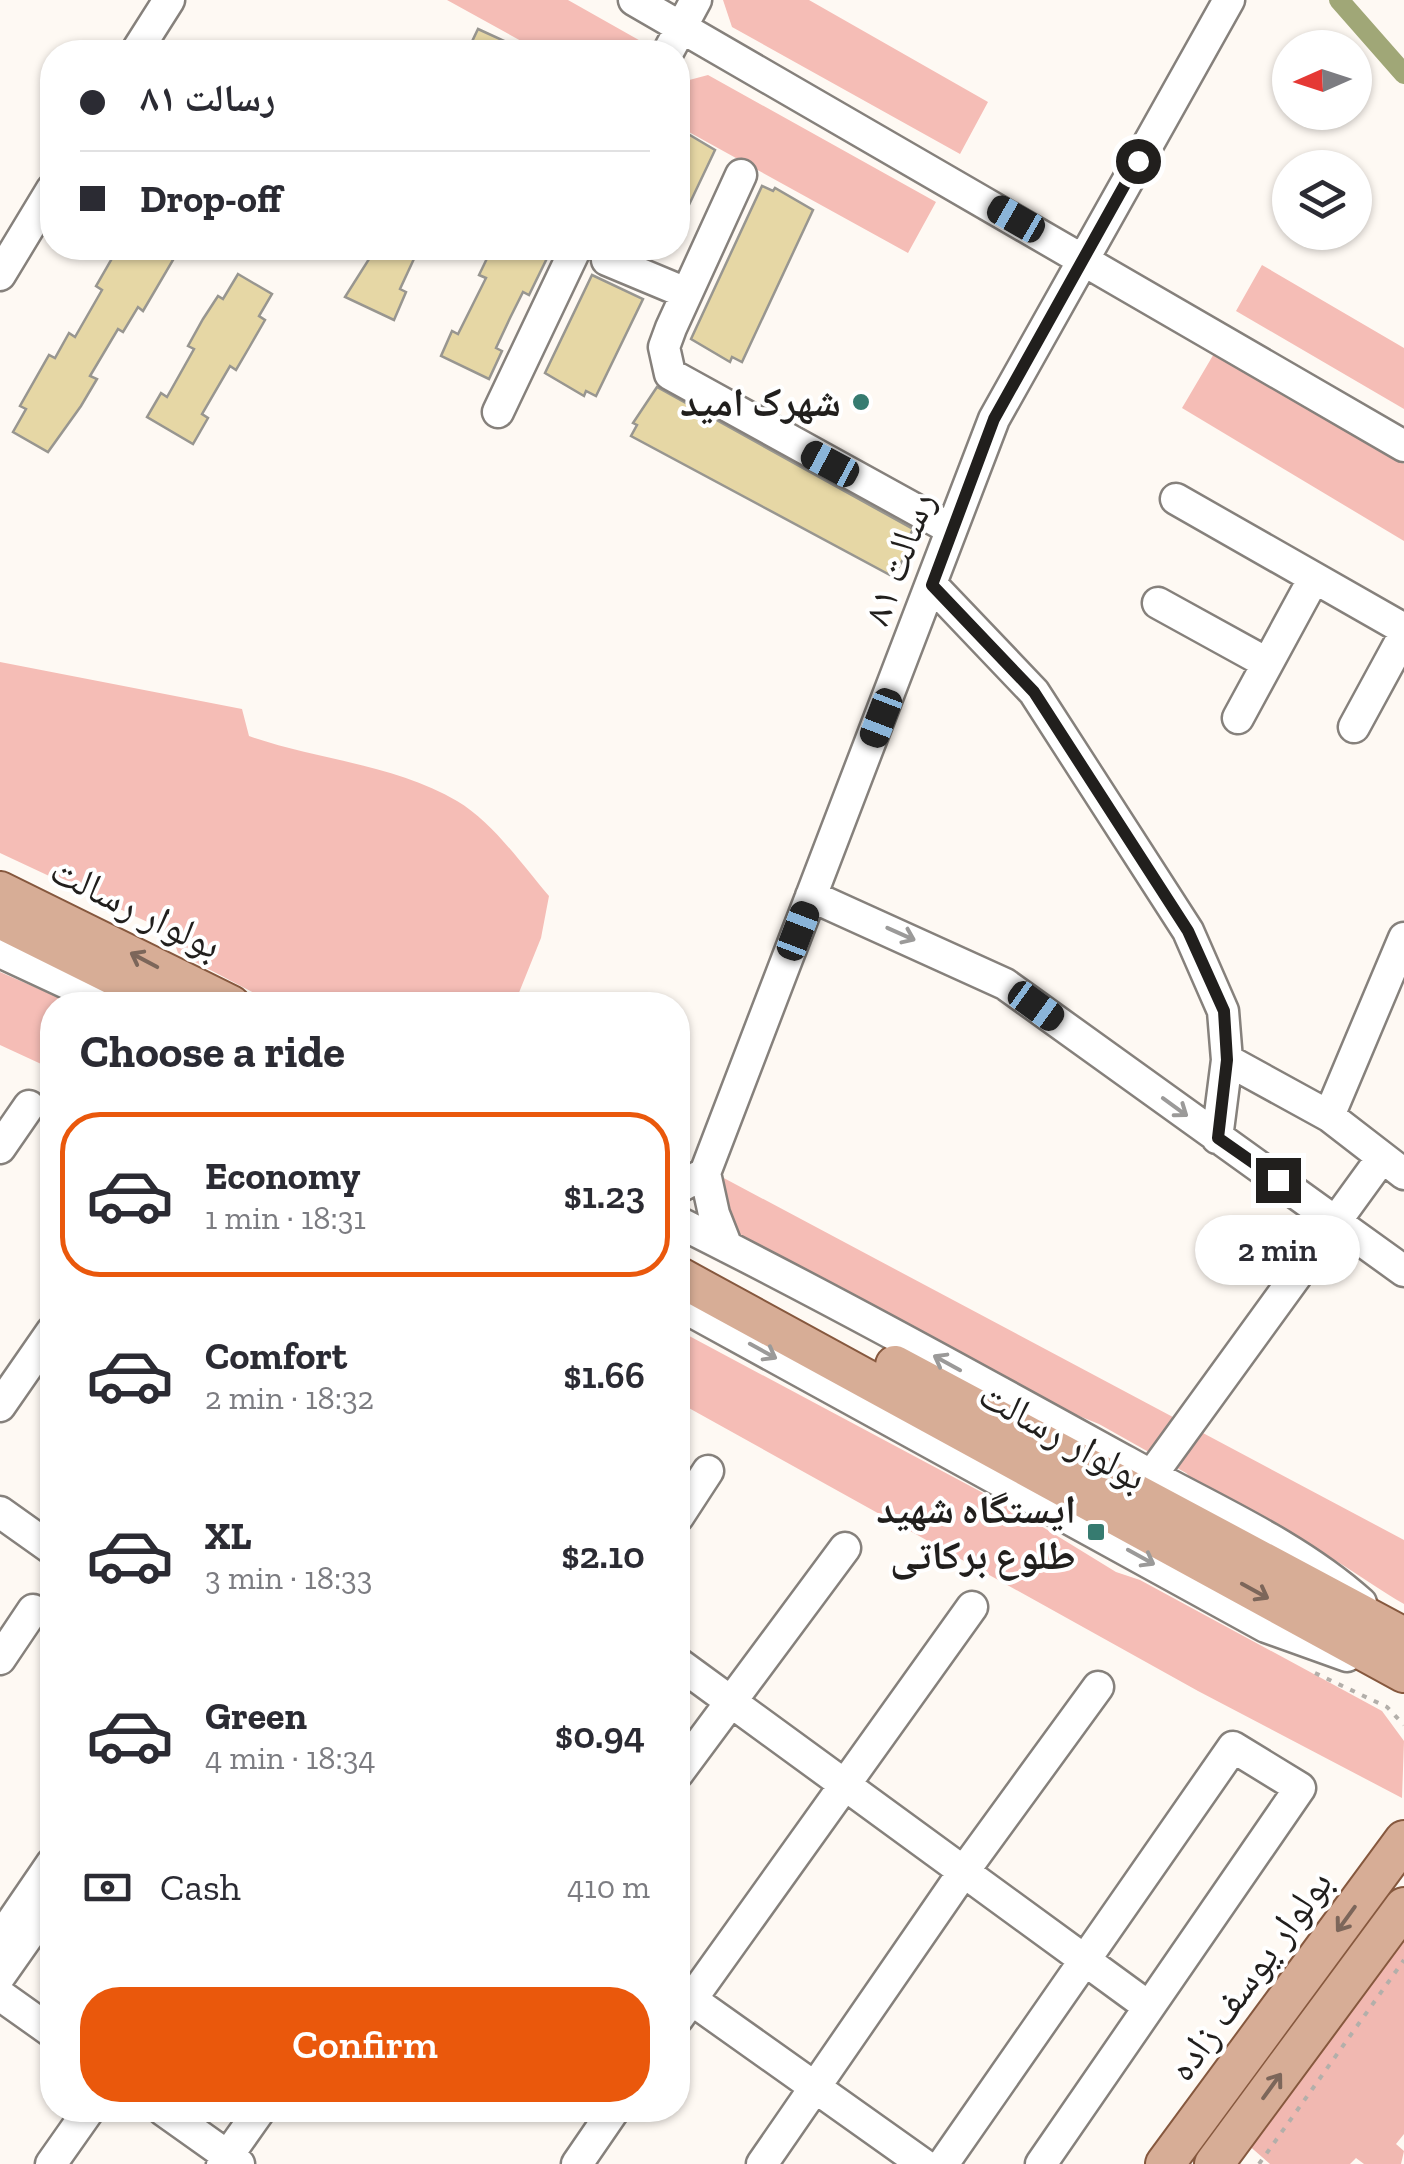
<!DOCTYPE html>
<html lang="en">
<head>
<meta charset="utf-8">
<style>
	:root { --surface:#fff; --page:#f7f7f7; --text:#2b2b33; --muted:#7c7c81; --line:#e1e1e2; --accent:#ea580c }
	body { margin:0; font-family:"Zilla Slab","Noto Naskh Arabic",serif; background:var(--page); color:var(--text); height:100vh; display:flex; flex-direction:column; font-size:38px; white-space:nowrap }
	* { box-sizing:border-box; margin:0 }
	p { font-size:32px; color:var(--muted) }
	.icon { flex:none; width:55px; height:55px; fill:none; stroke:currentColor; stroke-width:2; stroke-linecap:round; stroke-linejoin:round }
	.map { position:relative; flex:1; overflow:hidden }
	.details { position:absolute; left:40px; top:992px; width:650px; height:1130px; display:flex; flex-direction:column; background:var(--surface); border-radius:40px; box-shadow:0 2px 8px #0004 }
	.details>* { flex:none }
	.hud { position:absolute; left:40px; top:40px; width:650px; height:220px; border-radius:40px; box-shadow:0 2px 8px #0004; display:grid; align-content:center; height:220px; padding:0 40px; background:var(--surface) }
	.needle { width:65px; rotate:267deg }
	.fabs { position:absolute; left:1272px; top:30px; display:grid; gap:20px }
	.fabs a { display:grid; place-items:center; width:100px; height:100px; border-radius:50%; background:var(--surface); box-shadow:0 2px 8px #0004; font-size:50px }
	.end { position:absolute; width:45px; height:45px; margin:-22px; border:12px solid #211f1d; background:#fff; box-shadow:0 0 0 5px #fff }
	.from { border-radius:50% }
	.bubble { position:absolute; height:70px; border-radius:35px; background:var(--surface); box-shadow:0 2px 8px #0004; font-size:32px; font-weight:600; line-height:70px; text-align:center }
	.car { position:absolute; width:30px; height:60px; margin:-30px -15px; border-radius:12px; box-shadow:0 0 8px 2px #0007; background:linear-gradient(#222 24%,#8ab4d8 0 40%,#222 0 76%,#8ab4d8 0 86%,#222 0) }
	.hud b { display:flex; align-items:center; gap:35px; height:95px; font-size:38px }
	.hud b+b { border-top:2px solid var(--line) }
	.hud i { width:25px; height:25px; background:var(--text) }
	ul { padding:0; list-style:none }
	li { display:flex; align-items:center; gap:30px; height:165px; margin:0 20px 15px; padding:0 20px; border:5px solid transparent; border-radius:40px }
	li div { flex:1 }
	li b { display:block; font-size:38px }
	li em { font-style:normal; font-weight:600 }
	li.on { border-color:var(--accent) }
	li>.icon { width:90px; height:90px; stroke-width:1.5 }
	h2 { padding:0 40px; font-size:45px; line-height:120px }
	.pay { display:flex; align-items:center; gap:25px; height:110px; padding:0 40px; font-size:38px }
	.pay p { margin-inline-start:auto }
	.cta { display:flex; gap:20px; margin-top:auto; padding:20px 40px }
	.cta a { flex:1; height:115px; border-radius:40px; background:var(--accent); color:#fff; font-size:40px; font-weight:600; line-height:115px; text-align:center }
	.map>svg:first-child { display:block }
	.green { fill:#f5bdb6 }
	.forest { fill:#f1b8b1 }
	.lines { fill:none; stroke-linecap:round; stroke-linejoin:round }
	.canal { stroke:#a0a777; stroke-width:20 }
	.building { fill:#e6d7a5; stroke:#989690; stroke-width:2.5 }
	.minor-casing { stroke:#86817c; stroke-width:35 }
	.major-casing { stroke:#86583e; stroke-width:42 }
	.path { stroke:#b3afaa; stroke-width:4; stroke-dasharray:5 8; stroke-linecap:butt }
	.minor { stroke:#fff; stroke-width:30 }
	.major { stroke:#d7ad96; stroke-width:38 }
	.oneway { stroke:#9b9a99 }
	.oneway2 { stroke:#7c665a }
	.route { stroke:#211f1d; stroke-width:12 }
	.poi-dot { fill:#367b70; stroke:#fff; stroke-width:4 }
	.labels { text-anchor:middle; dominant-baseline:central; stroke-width:8; stroke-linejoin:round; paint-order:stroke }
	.poi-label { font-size:40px; font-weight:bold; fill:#211f1d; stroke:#fff; text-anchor:end }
	.street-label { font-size:40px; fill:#211f1d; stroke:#fff }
</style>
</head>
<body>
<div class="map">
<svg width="1404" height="2164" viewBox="0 0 1404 2164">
	<rect width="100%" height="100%" fill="#fef9f3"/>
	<path class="green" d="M447 0H568L653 48 651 52H541Z
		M723 0H809L988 102 960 154 732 27Z
		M708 75 936 202 908 253 678 126V83Z
		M1262 265 1404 348V409L1236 311Z
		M1215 352 1404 464V541L1182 408Z
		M0 662 242 709 249 736C314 759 397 765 457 801 493 822 522 865 549 896L541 938 514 1005H277L178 953 171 933 0 853Z
		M0 972 76 1005H52V1069L0 1045Z
		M720 1176 1404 1540V1604C1362 1580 1329 1550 1281 1536L1207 1493 1186 1473 1099 1424 1059 1408 736 1239 721 1210Z
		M678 1330 1015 1510 1116 1572 1140 1580 1382 1711 1404 1741 1402 1798 1198 1691 678 1402Z"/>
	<path class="forest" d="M1404 1926V2134L1396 2144 1404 2151 1401 2164H1364L1356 2158 1350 2164H1270L1246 2143Z"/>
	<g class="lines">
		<path class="canal" d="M1339 0 1404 74"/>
	</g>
	<path class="building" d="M478 29 528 52H467Z
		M678 128 715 150 678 228Z
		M762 186 773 191 775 188 813 210 742 362 732 357 730 362 691 339Z
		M118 248H172L166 256 173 260 143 311 138 307 123 332 118 329 90 376 97 379 81 406 48 452 13 432 26 409 20 406 49 355 55 358 69 333 75 337 102 290 96 286Z
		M376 248H419L400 289 406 292 394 320 345 297Z
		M492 248H552L529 295 523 292 510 318 496 348 502 351 489 379 441 356 452 331 458 334 486 278 479 275Z
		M238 274 272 294 259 316 265 320 250 346 236 370 230 366 202 414 208 418 193 444 147 417 161 393 167 397 194 349 188 346 203 319 218 296 223 299Z
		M592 275 643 299 596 396 586 391 584 396 545 373Z
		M657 387 913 529 910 535 915 538 897 570 890 575 631 436 637 425 633 423Z"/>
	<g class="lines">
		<defs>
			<path id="minor" d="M634 0 1404 446
				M136 52 169 0
				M668 52 696 0
				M741 175 671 328 664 347 670 374 951 529
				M607 260 686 293
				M0 275 52 189
				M498 412 576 248
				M1176 499 1404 629
				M932 585 1034 692 1188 931 1223 1011 1227 1060 1217 1138
				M1158 603 1267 663
				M1238 718 1314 578
				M1354 727 1404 635
				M811 896 1005 984 1404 1271
				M0 952 114 1005
				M1227 1060 1329 1116 1404 1174
				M1329 1116 1404 938
				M0 1148 29 1106
				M705 1173 994 419 1229 0
				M705 1173 714 1214 727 1247
				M678 1188 705 1173
				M678 1222C830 1298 978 1380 1127 1462 1205 1506 1294 1543 1361 1603
				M678 1304 1266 1627 1347 1656
				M0 1406 52 1331
				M1151 1476 1381 1159
				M0 1512 52 1549
				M678 1517 708 1471
				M0 1659 33 1610
				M678 1663 1149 2007
				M678 1773 845 1548
				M0 1939 52 1863
				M0 1976 52 1902
				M678 1990 923 2164
				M0 1995 52 2032
				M678 2018 972 1607
				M163 2110 239 2164
				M51 2164 89 2110
				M222 2164 260 2110
				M577 2164 614 2110
				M762 2164 964 1871 1098 1687
				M943 2164 1233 1747 1300 1788 1041 2164"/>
			<path id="major" d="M0 891 231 1005
				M0 919 173 1005
				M678 1276 1404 1673
				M895 1365 1404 1637
				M1165 2164 1404 1840
				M1214 2164 1404 1907"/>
		</defs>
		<use href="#minor" class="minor-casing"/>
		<use href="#major" class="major-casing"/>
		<path class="path" d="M1315 1673 1387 1707 1404 1725
			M1259 2164 1404 1960"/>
		<use href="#minor" class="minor"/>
		<use href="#major" class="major"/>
	</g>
	<defs><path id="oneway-shaft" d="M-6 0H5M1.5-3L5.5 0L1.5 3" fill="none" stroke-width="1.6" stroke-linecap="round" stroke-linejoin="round" transform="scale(2.5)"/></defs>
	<g class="oneway">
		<use href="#oneway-shaft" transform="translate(901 934) rotate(24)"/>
		<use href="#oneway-shaft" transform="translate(1175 1107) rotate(36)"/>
		<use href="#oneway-shaft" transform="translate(763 1351) rotate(29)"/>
		<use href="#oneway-shaft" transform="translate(947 1363) rotate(-151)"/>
		<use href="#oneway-shaft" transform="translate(1141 1557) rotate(29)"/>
	</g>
	<g class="oneway2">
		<use href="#oneway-shaft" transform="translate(144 960) rotate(-152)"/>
		<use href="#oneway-shaft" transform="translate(1255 1591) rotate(29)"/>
		<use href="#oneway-shaft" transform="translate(1346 1919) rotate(126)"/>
		<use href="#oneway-shaft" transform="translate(1272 2086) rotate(-54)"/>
	</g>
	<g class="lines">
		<path class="route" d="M1138 161 994 419 932 585 1034 692 1188 931 1224 1011 1227 1060 1218 1138 1278 1180"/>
	</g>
	<g class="poi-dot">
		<circle cx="861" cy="402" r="10"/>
		<rect x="1086" y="1522" width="20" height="20" rx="5"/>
	</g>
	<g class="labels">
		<g class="poi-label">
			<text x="841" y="402">شهرک امید</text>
			<text x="1076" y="1509">ایستگاه شهید<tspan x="1076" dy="46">طلوع برکاتی</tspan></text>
		</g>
		<g class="street-label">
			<text transform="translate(898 558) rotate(-70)">رسالت ۸۱</text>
			<text transform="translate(136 907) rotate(26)">بولوار رسالت</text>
			<text transform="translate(1063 1435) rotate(29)">بولوار رسالت</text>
			<text transform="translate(1249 1975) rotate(-54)">بولوار یوسف زاده</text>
		</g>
	</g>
</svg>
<div class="fabs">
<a><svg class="needle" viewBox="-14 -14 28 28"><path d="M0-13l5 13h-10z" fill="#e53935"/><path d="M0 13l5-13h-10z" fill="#7c7c81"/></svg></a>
<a><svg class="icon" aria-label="layers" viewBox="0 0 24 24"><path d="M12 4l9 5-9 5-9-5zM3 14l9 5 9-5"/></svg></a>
</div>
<i class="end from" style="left:1138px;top:161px"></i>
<i class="end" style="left:1278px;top:1180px"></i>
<div class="bubble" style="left:1195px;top:1215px;width:165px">2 min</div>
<i class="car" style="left:1016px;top:219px;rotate:300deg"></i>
<i class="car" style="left:830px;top:464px;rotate:298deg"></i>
<i class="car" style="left:881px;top:718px;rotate:201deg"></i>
<i class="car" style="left:798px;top:931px;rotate:21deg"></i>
<i class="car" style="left:1036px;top:1006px;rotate:126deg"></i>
<div class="hud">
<b><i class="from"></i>رسالت ۸۱</b>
<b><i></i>Drop-off</b>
</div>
<section class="details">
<h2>Choose a ride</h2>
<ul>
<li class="on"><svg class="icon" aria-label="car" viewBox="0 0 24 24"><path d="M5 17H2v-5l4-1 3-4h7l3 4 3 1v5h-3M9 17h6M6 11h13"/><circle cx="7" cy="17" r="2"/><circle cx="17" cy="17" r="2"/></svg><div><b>Economy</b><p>1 min · 18:31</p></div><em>$1.23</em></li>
<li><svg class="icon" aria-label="car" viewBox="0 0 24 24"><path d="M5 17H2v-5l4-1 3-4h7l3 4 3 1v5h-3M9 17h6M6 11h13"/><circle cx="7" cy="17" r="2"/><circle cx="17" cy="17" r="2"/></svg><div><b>Comfort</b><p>2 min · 18:32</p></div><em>$1.66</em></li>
<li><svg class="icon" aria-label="car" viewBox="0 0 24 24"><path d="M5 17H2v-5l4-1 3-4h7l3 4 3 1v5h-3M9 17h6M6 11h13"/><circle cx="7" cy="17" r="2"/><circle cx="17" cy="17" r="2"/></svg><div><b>XL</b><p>3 min · 18:33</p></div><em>$2.10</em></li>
<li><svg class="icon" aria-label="car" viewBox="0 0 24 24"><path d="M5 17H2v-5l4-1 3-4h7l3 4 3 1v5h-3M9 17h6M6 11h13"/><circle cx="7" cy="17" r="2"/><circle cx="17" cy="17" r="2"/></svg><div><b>Green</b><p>4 min · 18:34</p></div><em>$0.94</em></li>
</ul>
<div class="pay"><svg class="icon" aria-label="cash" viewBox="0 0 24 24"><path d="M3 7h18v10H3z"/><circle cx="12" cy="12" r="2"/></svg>Cash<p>410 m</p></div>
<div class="cta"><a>Confirm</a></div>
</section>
</div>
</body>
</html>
